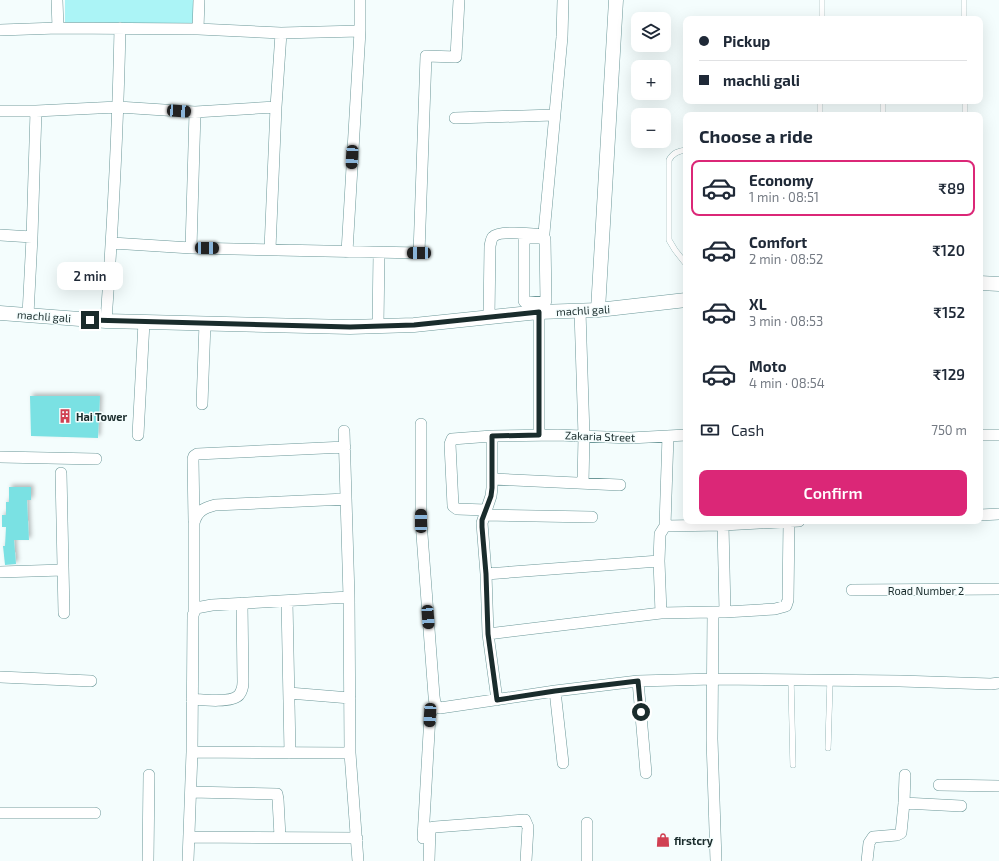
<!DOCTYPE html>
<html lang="en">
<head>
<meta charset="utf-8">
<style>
	:root { --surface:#fff; --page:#f6f6f7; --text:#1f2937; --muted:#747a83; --line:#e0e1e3; --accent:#db2777 }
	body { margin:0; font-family:"Exo 2",sans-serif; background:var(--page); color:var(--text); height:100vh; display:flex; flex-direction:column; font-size:15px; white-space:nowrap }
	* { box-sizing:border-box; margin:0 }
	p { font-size:13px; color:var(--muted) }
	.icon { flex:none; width:22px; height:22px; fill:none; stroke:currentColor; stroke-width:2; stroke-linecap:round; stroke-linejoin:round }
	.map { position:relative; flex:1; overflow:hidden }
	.panel { position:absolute; left:683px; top:112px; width:300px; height:412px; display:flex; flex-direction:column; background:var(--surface); border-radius:8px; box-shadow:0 4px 16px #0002 }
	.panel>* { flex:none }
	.top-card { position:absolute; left:683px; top:16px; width:300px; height:88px; border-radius:8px; box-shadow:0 4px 16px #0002; display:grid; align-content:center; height:88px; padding:0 16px; background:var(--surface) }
	.tools { position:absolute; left:631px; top:12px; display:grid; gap:8px }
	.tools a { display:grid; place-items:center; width:40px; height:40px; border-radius:8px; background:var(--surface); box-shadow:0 4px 16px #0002; font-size:20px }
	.end { position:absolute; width:18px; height:18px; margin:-9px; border:5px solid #1a2c2c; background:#fff; box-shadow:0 0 0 2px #fff }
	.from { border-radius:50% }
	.bubble { position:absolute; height:28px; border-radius:8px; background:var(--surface); box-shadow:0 4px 16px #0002; font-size:13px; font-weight:600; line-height:28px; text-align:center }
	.car { position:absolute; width:12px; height:24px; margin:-12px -6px; border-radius:5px; box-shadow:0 0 3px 1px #0007; background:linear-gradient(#222 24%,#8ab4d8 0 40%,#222 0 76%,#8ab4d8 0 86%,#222 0) }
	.top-card b { display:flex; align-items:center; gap:14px; height:38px; font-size:15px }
	.top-card b+b { border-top:1px solid var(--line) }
	.top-card i { width:10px; height:10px; background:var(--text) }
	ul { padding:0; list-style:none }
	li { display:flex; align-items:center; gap:12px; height:56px; margin:0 8px 6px; padding:0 8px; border:2px solid transparent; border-radius:8px }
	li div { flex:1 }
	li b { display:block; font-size:15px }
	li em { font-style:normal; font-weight:600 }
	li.selected { border-color:var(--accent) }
	li>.icon { width:36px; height:36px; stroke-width:1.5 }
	h2 { padding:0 16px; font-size:18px; line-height:48px }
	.pay { display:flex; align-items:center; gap:10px; height:44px; padding:0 16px; font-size:15px }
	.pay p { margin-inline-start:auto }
	.button { display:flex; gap:8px; margin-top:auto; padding:8px 16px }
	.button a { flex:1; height:46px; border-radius:8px; background:var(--accent); color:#fff; font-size:16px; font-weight:600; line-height:46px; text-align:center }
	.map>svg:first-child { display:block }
	.green { fill:#abf4f6 }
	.building { fill:#7ae1e3; filter:url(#shadow) }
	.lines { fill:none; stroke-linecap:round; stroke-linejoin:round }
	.service-casing { stroke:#6c9899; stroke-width:6 }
	.minor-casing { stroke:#6c9899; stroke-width:12 }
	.tertiary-casing { stroke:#6c9899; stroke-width:15 }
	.service { stroke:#fff; stroke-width:5.5 }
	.minor { stroke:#fff; stroke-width:11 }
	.tertiary { stroke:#fff; stroke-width:14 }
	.route { stroke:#1a2c2c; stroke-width:5 }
	.labels { text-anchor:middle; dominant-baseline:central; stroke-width:3; stroke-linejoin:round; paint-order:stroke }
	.street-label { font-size:11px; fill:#1a2c2c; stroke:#f4fdfd }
	.poi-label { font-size:11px; font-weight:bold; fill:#1a2c2c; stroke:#f4fdfd; text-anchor:start }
</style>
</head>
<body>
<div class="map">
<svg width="999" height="861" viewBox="0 0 999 861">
	<defs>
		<filter id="shadow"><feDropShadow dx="2.5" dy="-2.5" stdDeviation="2" flood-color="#0004"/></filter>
	</defs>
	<rect width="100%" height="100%" fill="#f4fdfd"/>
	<path class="green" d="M65 0H195V25L65 24Z"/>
	<path class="building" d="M30 396H100L98 438 31 436Z
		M9 487H31V500H27L29 540H14L16 564 5 565 3 546H5L6 527H2V515H6V502H9Z"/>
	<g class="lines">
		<defs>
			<path id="service" d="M822 19V0
				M964 19V0
				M883 101V115
				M965 101V115
				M820 115V101
				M686 150C678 151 673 153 669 160V240L675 250 686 264
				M791 680 793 765
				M828 748 830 681"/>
			<path id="minor" d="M57 0 58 28 198 29 199 0
				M198 29 281 33 360 31
				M0 30 58 28
				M0 111H36L118 107 195 112 276 107
				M455 118 554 115
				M0 235 32 237
				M525 238H543L545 239 546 301 526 303 524 301V239Z
				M112 243 191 248 419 253 426 56 456 57 459 0
				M191 248 195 112
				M270 249 276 107 281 33
				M347 252 360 31V0
				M580 311 584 436 583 483
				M28 315 32 237 36 111
				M489 317 490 246C491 242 491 239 493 237 499 230 533 234 543 235L544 233 562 37 563 0
				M106 321C113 223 118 126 120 28
				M378 326 379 253
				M202 404 205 323
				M421 424V521L434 696 435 704 440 708 555 691 638 681 713 679 900 681 991 684 999 683
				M344 431 349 597 350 753 358 861
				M138 435 144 322
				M539 435V304
				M980 435H999
				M668 436 665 526 660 534 659 561 486 574 488 634 661 613 713 612
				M0 457 96 459
				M61 473 64 613
				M492 479 620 485
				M486 510 457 509 453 506 450 444 452 439 492 436 558 435 630 438 686 435
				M484 515 592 517
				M980 515 999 514
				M194 521 193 459 194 456 197 454 345 447
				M665 526 723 525 799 521
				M659 561 661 613
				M0 572 63 570
				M486 574 482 523 491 496 492 488V436
				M852 590 999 589
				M349 597 212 605 196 608 193 615 192 752 350 753
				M287 601 290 753
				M194 611V523C197 511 204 508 215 505L346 499
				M725 612 775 609 786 606 788 600 789 522
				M488 634 497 700
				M0 677 91 681
				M638 681 646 773
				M555 691 563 763
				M289 693 350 698
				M192 699C203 700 232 703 239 695 242 691 243 687 243 682L242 603
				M939 785 999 786
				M191 792 277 794 278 799 280 837
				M904 803 961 806
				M0 813H95
				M189 837 357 838
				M423 838 430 715 435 704
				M148 861 149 775
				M188 861 192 752
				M429 861 430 828 435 827 525 820 528 827 526 861
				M587 861V823
				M716 861 712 739 713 612H725L723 525
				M867 861 869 843 873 837 897 835 901 833 904 803 905 775"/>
			<path id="tertiary" d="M980 283 999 284
				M598 310 616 0
				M0 313 106 321 350 327 414 325 539 312 598 310 686 300"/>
		</defs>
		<use href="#service" class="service-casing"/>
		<use href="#minor" class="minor-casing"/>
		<use href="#tertiary" class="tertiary-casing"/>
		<use href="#service" class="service"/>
		<use href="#minor" class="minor"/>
		<use href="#tertiary" class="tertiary"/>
	</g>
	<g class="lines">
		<path class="route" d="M90 320 350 327 414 325 539 312V435L492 436V488L491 496 482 520V527L486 574 488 634 497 700 555 691 638 681 641 712"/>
	</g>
	<defs>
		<symbol id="building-bare" viewBox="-9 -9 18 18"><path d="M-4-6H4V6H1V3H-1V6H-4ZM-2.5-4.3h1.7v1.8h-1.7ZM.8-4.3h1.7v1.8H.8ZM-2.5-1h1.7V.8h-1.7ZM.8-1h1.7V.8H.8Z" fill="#d04052" stroke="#f4fdfd" stroke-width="2.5" paint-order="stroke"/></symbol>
		<symbol id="shop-bare" viewBox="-9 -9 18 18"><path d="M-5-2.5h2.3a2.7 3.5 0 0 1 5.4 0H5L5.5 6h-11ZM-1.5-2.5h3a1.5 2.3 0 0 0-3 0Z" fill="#d04052" stroke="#f4fdfd" stroke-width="2.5" paint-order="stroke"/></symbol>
	</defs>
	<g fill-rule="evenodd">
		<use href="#building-bare" x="55" y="406" width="20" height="20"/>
		<use href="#shop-bare" x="653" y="830" width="20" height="20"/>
	</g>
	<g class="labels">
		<g class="street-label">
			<text transform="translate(583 310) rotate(-3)">machli gali</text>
			<text transform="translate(44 316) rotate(4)">machli gali</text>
			<text transform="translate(600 436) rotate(2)">Zakaria Street</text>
			<text x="926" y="590">Road Number 2</text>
		</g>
		<g class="poi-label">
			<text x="76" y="416">Hai Tower</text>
			<text x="674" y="840">firstcry</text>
		</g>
	</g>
</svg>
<div class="tools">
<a><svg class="icon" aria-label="layers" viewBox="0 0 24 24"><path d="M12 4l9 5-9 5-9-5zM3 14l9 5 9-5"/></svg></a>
<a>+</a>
<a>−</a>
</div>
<i class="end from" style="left:641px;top:712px"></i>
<i class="end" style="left:90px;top:320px"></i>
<div class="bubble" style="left:57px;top:262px;width:66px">2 min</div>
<i class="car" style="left:179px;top:111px;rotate:94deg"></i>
<i class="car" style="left:352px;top:157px;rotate:183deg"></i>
<i class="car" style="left:207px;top:248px;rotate:91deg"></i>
<i class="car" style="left:419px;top:253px;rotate:270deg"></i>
<i class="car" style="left:421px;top:521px;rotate:0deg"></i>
<i class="car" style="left:428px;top:617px;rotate:176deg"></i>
<i class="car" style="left:430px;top:715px;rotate:183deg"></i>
<div class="top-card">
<b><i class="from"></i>Pickup</b>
<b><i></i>machli gali</b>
</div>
<section class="panel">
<h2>Choose a ride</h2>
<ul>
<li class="selected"><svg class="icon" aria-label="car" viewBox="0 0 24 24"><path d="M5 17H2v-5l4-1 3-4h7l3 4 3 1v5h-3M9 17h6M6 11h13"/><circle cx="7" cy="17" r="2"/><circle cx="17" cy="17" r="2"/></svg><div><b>Economy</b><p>1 min · 08:51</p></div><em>₹89</em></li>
<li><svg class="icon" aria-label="car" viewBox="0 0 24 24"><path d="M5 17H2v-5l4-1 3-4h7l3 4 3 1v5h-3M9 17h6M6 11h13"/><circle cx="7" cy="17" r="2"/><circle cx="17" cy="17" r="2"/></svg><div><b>Comfort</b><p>2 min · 08:52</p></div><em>₹120</em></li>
<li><svg class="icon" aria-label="car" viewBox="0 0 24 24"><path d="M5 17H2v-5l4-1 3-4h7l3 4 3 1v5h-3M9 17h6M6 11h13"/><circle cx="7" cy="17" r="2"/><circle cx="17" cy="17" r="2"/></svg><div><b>XL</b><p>3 min · 08:53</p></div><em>₹152</em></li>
<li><svg class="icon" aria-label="car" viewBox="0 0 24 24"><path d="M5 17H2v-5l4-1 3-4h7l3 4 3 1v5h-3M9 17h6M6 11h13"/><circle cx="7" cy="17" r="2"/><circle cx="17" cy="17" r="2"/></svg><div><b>Moto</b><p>4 min · 08:54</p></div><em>₹129</em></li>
</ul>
<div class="pay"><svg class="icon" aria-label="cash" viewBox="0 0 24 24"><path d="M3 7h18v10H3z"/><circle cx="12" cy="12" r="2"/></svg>Cash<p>750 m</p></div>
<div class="button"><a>Confirm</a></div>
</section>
</div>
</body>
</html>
